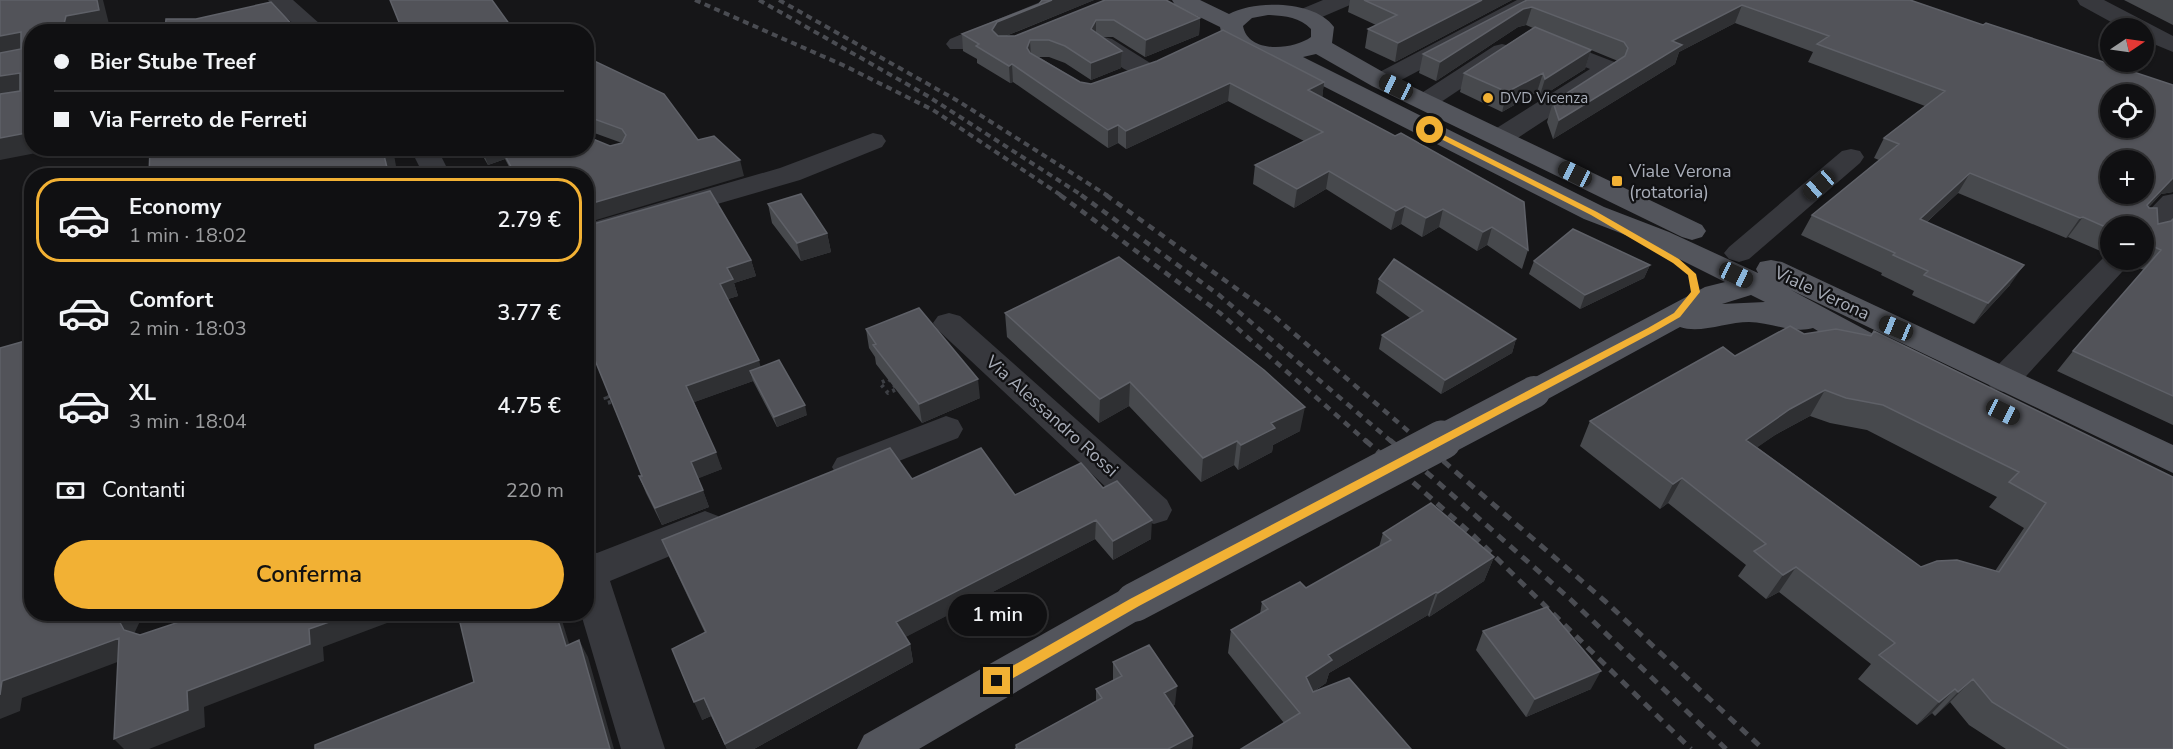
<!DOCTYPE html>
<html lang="it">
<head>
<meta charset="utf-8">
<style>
	:root { --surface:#101012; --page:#19191b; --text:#f1f3f6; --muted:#9c9d9f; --line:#303032; --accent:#f2b134 }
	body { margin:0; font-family:"Nunito Sans",sans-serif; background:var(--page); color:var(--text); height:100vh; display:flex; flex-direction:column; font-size:22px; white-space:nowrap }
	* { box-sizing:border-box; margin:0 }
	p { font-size:20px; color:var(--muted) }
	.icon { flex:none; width:33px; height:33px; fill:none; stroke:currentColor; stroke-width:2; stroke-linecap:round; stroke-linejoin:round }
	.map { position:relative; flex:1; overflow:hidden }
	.sheet { position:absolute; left:24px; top:168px; width:570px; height:453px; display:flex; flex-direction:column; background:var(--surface); border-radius:24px; box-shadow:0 2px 4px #0004,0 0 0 2px var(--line) }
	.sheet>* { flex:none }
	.hud { position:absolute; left:24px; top:24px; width:570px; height:132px; border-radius:24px; box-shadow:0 2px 4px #0004,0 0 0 2px var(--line); display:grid; align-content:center; height:132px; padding:0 30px; background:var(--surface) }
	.needle { width:39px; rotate:77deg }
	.controls { position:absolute; left:2100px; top:18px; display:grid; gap:12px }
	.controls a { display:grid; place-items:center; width:54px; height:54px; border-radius:50%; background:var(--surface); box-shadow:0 2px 4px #0004,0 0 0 2px var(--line); font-size:30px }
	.end { position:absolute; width:27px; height:27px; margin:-14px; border:8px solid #f2b134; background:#111; box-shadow:0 0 0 3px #111 }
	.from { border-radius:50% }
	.bubble { position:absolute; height:42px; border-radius:21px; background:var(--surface); box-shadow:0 2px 4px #0004,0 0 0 2px var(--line); font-size:20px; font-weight:600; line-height:42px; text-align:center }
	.car { position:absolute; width:18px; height:36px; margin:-18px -9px; border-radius:8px; box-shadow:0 0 4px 2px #0007; background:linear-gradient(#222 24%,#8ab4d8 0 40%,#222 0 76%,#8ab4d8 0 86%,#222 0) }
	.hud b { display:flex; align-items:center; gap:21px; height:57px; font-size:22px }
	.hud b+b { border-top:2px solid var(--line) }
	.hud i { width:15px; height:15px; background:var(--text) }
	ul { padding:10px 0 0; list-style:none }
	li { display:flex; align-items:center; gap:18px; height:84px; margin:0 12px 9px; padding:0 18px; border:3px solid transparent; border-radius:24px }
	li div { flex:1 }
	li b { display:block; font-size:22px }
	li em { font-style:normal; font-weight:600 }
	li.on { border-color:var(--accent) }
	li>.icon { width:54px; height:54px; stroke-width:1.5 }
	.pay { display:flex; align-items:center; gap:15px; height:66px; padding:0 30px; font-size:22px }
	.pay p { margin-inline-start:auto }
	.button { display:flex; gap:12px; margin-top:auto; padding:12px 30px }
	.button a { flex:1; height:69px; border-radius:36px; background:var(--accent); color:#111; font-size:24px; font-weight:600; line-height:69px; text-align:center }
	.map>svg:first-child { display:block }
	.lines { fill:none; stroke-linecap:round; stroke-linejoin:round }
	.path { stroke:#3d3f44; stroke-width:4; stroke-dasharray:3 4.5; stroke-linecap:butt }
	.minor { fill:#37383d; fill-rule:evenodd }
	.major { fill:#53555c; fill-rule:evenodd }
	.rail-far2 { stroke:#4a4c52; stroke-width:4; stroke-dasharray:6 4.5; stroke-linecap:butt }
	.rail-far1 { stroke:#4a4c52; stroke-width:4.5; stroke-dasharray:7 6; stroke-linecap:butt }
	.rail { stroke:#4a4c52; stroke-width:5; stroke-dasharray:9 7; stroke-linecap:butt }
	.major-bridge-far1 { stroke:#53555c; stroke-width:32 }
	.major-bridge { stroke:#53555c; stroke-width:39 }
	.wall { fill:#47494d; fill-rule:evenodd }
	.shaded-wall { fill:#2f3033 }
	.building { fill:#525359; stroke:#5f6168; stroke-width:1.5; fill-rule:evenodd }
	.route { fill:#f2b134 }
	.poi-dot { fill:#f2b134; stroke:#111113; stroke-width:2 }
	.labels { text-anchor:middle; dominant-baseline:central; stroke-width:4.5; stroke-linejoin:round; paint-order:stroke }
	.far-poi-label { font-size:15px; fill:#a8adb8; stroke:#111113; text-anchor:start }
	.poi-label { font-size:18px; fill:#a8adb8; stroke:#111113; text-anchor:start }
	.street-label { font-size:18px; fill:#a8adb8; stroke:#111113 }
</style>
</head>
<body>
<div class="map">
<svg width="2173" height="749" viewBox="0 0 2173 749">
	<rect width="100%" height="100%" fill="#161618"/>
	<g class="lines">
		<path class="path" d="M889 379 897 389 888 393 880 383Z
			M609 395 611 402 607 403 605 396Z"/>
		<path class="minor" d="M268 0H293L329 32H303L282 14 204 32H160L163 27 270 3Z
			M1045 0H1075L1072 5 966 49H950L946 44 950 39Z
			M1323 0H1353L1350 5 1315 20H1299L1296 15 1299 10Z
			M1517 0H1545L1542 5 1390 86 1381 88 1372 86 1369 81 1372 76Z
			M2077 0H2104L2173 36V52L2144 40V28H2122L2080 5Z
			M1547 36 1617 63 1620 68 1617 73 1510 143 1501 145 1492 143 1488 137 1492 131 1590 69 1539 48 1535 43 1539 38Z
			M1104 37 1112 39 1155 66 1158 71 1155 76C1134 81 1112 60 1096 49L1092 44 1096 39Z
			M1502 44 1510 46 1514 51 1510 56 1435 106 1426 109 1417 106 1413 101 1417 96 1494 46Z
			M873 133 882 135 886 141 882 147 800 180 586 242V224L780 168Z
			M410 148H437L451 176H424Z
			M1851 149 1860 151 1864 157 1860 163 1749 259 1739 262 1729 259 1724 253 1729 247 1842 151Z
			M2173 194V219L2154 239 2144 242V226H2134L2163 196Z
			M2108 253H2110V260H2133L2015 388 2003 392 1991 388 1986 380 1991 372Z
			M949 313 960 316 1167 500 1172 510 1167 520 1154 524 1141 520 938 330 933 323 938 316Z
			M946 416 958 420 963 429 958 438 850 480 837 476 832 467 837 458Z
			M705 511 718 516 724 526 718 536 610 581 665 749H621L581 614H586V550L597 553Z"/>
		<path class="major" d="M1172 0H1200L1229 14C1255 0 1315 0 1334 27L1332 43 1390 76 1702 225 1706 231 1702 237 1692 240 1682 237 1372 86 1316 54 1303 57 1604 207 1669 232 1758 273 1756 269 1760 262 1771 260 1782 262 2173 445V473L1791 290 1892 344 1897 352 1892 360C1866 367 1835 341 1813 328 1793 334 1770 322 1749 322 1727 322 1700 334 1680 327L1546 400 1534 404 1522 400 1517 392 1522 384 1705 287 1725 282 1649 244 1584 219 1272 60C1250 59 1224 52 1220 27L1175 5ZM1268 15C1285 16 1299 17 1311 29V37C1293 50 1248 54 1243 26L1252 18ZM1751 295 1765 302 1722 304Z
			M1135 586 1149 590 1155 602 1149 614 919 749H857L864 735 1121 590Z"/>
		<path class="rail-far2" d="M695 0 845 66 933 110 1062 196
			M759 0 926 95 1083 196
			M779 0 958 101 1108 196"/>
		<path class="rail-far1" d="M1060 195 1220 313 1367 442
			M1081 195 1219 295 1392 442
			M1106 195 1269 312 1421 442"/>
		<path class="rail" d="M1365 440 1474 536 1691 749
			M1390 440 1570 599 1726 749
			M1419 440 1606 602 1763 749"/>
		<path class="major-bridge-far1" d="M1439 442 1534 392"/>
		<path class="major-bridge" d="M1135 602 1442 440"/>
	</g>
	<path class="wall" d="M1042 0H1094L1006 36H1015L1105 0 1200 18 1199 35 1145 57 1113 37H1102L1122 51 1121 68 1091 80 1065 63 1049 57H1039L1080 82 1091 84 1324 82 1322 98 1528 250 1522 269 1487 245 1477 251 1439 227 1422 237 1401 224 1391 230 1326 189 1294 208 1253 184 1255 165 1304 141 1228 101 1126 149 1118 143 1108 148 1013 82 1010 83 977 63V59L963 51 962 34 1039 4Z
		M1350 0H1512L1395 62 1365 48 1368 29 1376 25 1348 12Z
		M1527 0H1910L1983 25 2173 85V192L2161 194 2149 207 2158 224 2171 221 2173 219V425L2057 371 2073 351 2144 270 2132 265 2134 260H2144V226H2110V251L2105 253 2068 237 2066 238 1958 193 1927 222 2010 285 1974 324 1912 295 1914 291 1881 275 1882 273 1801 235 1812 215 1879 160 1874 158 1884 138 1925 106 1808 62 1813 52 1735 23 1679 52 1675 64 1553 139 1547 122 1553 102 1618 61 1591 50 1585 69 1539 98 1537 92 1502 112 1460 92 1464 73 1533 28 1526 25 1518 27 1436 81 1419 73 1423 54Z
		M2124 0H2173V25Z
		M586 54 592 60 744 176H514L505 159 488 165 478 148H586L610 146 622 143 586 130Z
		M768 204 827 233 831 252 801 261 772 223Z
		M751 260 756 276 734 283 738 296 728 299 760 367 807 415 777 427 753 381 694 402 722 469 698 478 709 507 662 525 646 493 639 476H642L586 338Z
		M1534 261 1650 265 1644 278 1580 309 1529 274Z
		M1379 279 1516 339 1512 353 1441 394 1379 349 1382 335 1410 318 1376 293Z
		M1005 313 1300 431 1273 445 1272 452 1238 470 1234 465 1201 482 1129 406 1099 423 1007 337Z
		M866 329 980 398 922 423 876 364 875 357 869 348Z
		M1804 334 2173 477V749H2006L1969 725 1950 702 1935 716 1932 713 1917 725 1858 679 1871 664 1779 592 1766 599 1738 576 1746 565 1668 503 1660 509 1580 446 1590 421 1735 356ZM1810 416 1830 423 1867 430 1997 497 1989 507 2024 528 1995 571 1921 567 1757 447 1775 435Z
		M912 479 1015 495 1103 488 1151 539 1113 560 1095 539 905 637 910 644 913 662 754 749H727L711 716 702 720 705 633 670 559 662 540Z
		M1383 533 1494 557 1484 581 1429 617 1428 615 1329 673 1326 683 1313 692 1411 749 1284 723 1228 653 1231 630 1260 614 1262 602 1306 588 1379 547Z
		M1483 631 1591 689 1526 717 1476 650Z
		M1113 662 1175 704 1173 706 1193 736 1192 749H1015L1016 745 1096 701V689L1113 680Z"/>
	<path class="shaded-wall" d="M97 0H103L110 28 92 32H62L66 16Z
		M1052 0H1094L998 39 992 30 997 22Z
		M1482 0H1512L1395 62 1398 43Z
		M1742 5 1735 23 1679 52 1675 64 1553 139 1559 120 1672 41Z
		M1532 7 1526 25 1518 27 1436 81 1440 62 1523 9Z
		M1200 18 1199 35 1145 57 1146 40Z
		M1096 20V37L1091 29Z
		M405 26 408 32H403L401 27Z
		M21 32 32 47 0 58V36Z
		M1030 40 1031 58 1027 48Z
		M1591 50 1585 69 1539 98 1545 79Z
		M1122 51 1121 68 1091 80V63Z
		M1012 64 1013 82 1010 83 1009 66Z
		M20 73 32 88 0 96V76Z
		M1543 73 1537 92 1502 112 1507 92Z
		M1324 82 1322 100 1308 90Z
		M1230 83 1228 101 1126 149V131Z
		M1118 125V143L1108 148V130Z
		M32 132V148H62L0 160V138Z
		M388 148 393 149 396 166 391 167 393 176H389L383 151Z
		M501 148 505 159 488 165 482 149Z
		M740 160 744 176 586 223V205Z
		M1329 171 1326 189 1294 208 1297 189Z
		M1970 173 1958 193 1908 239 1920 219Z
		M2173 178V192L2161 194 2132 224 2147 205Z
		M1405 206 1401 224 1391 230 1396 211Z
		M1443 209 1439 227 1422 237 1426 218Z
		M2083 217 2068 237 2066 238 2080 218Z
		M1492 227 1487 245 1477 251 1483 232Z
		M827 233 831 252 801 261 797 243Z
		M2110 246V251L2105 253Z
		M751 260 756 276 734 283 738 296 724 300 720 284 727 268Z
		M1650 265 1644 278 1580 309 1585 295Z
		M2024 265 2010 285 1974 324 1988 303Z
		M1516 339 1512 353 1441 394 1445 380Z
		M759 360 763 377 750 371 753 381 692 403 686 386Z
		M978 379 980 398 922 423 919 404Z
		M1130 382 1129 406 1099 423 1100 399Z
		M1825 390 1810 416 1775 435 1732 465 1746 440 1790 409Z
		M805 405 807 415 777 427 774 417Z
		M1305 407 1300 431 1273 445 1272 452 1238 470 1241 445 1271 423Z
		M1237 441 1234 465 1201 482 1203 458Z
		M716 452 722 469 697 479 691 462Z
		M1682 478 1668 503 1660 509 1673 484Z
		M703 490 709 507 662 525 655 508Z
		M1096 520 1095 539 900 640 896 622Z
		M1152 520 1151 539 1113 560V541Z
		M1494 557 1484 581 1429 617 1438 593Z
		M1796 567 1779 592 1766 599 1783 575Z
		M1436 592 1428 615 1329 673 1326 683 1300 700 1306 677 1328 655Z
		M119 614H158L141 619 134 634 124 630 117 617Z
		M352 614H411L323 647 324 661 204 707 205 727 149 749H124L114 739 187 691 309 629Z
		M556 614H560L575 663 566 646Z
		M119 638 136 655 22 698 20 711 0 719V695L2 681Z
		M579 640 588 657 614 749H610Z
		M910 644 913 662 754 749H727L725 744Z
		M1601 671 1591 689 1526 717 1535 699Z
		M1973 679 1950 702 1935 716 1958 692Z
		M1177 686 1175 704 1162 711 1164 693Z
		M1955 689 1932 713 1917 725 1939 702Z
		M704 698 711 716 702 720 694 702Z
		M1193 736 1192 749H1168Z"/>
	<path class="building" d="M0 0H97L99 10 66 16 62 32H32V132L0 138V94L20 91V73L0 76V53L21 49V32L0 36Z
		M390 0H492L515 32H408L405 26 401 27Z
		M1042 0H1052L997 22 992 30 998 36H1015L1105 0H1166L1200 18 1146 40 1114 20H1096L1091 29 1122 51 1091 63 1065 46 1049 40H1030L1027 48 1030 53 1080 82 1091 84 1157 61 1223 30 1324 82 1308 90 1395 136 1401 133 1524 202 1528 250 1492 227 1483 232 1443 209 1426 218 1405 206 1396 211 1329 171 1297 189 1255 165 1323 132 1230 83 1126 131 1118 125 1108 130 1012 64 1009 66 976 46 979 44 962 34 1039 4Z
		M1364 0H1482L1398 43 1368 29 1397 15Z
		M1527 0H1910L1983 25 1986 23 2173 85V178L2147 205 2149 208H2157L2158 224 2171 221 2173 219V396L2073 351 2161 250 2148 244 2150 238H2144V226H2110V229L2083 217 2080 218 1970 173 1920 219 2024 265 1988 303 1924 275 1928 271 1893 255 1895 253 1812 215 1899 144 1884 138 1945 91 1817 44 1829 36 1742 5 1672 41 1682 45 1559 120 1553 102 1625 56 1628 48 1624 42 1532 7 1523 9 1440 62 1423 54ZM2110 94H2144V128H2110ZM2110 160H2144V194H2110Z
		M271 2 299 32H165L166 19H196Z
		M562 26 567 32H541Z
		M1535 27 1591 50 1545 79 1543 73 1507 92 1464 73Z
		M586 54 592 60 664 94 698 140 714 136 740 160 586 205V176H516L501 148H586V136L610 146 622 143 626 135 622 129 586 116Z
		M150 148H388V150L383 151 389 176H149Z
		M710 191 751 260 727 268 733 279 720 284 759 360 686 386 716 452 691 462 703 490 655 508 639 476H642L586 338V226Z
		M801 194 827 233 797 243 768 204Z
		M1573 229 1650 265 1585 295 1534 261Z
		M1119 257 1264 370 1305 407 1271 423 1275 428 1241 445 1237 441 1203 458 1130 382 1100 399 1005 313Z
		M1394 259 1516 339 1445 380 1382 335 1423 311 1379 279Z
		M919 308 978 379 919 404 873 345 876 344 866 329Z
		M1790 326 1804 334 1836 329 1871 336 1874 331 2173 477V749H2069L1992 702 1973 679 1958 692 1955 689 1939 702 1879 655 1895 643 1796 567 1783 575 1754 551 1766 544 1682 478 1673 484 1590 421 1723 347 1735 356ZM1825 390 1846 398 1883 405 2019 472 2009 482 2046 503 1999 572 1957 560 1937 561 1921 567 1746 440 1790 409Z
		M32 339V614H119L117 617 124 630 140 635 203 614H352L309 629 310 644 187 691 188 710 114 739 119 638 2 681 0 695V348Z
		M779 360 805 405 774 417 750 371Z
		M890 448 912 479 981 448 1015 495 1081 463 1103 488 1117 481 1152 520 1113 541 1096 520 896 622 910 644 725 744 704 698 694 702 672 649 706 632 662 540Z
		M1431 503 1494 557 1438 593 1436 592 1328 655 1332 660 1306 677 1313 692 1349 678 1411 749H1241L1300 713 1231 630 1268 609 1262 602 1300 582 1306 588 1391 540 1383 533Z
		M1547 607 1601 671 1535 699 1483 631Z
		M458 614H556L566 646 579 640 610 749H315V745L474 682Z
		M1149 645 1177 686 1164 693 1193 736 1168 749H1015L1017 748 1016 745 1102 698 1096 689 1122 676 1113 662Z"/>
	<path class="route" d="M1427 129H1432L1597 212 1679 259 1696 274 1700 292 1680 317 1654 332 1139 606 1001 685H993V677L1130 599 1648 328 1674 313 1691 292 1688 275 1673 263 1591 215 1427 132Z"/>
	<g class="poi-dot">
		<circle cx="1488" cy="98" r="6"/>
		<rect x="1611" y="175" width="12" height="12" rx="3"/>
	</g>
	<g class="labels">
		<g class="far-poi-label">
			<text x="1500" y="98">DVD Vicenza</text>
		</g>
		<g class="poi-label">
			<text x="1629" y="171">Viale Verona<tspan x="1629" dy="21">(rotatoria)</tspan></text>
		</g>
		<g class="street-label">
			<text transform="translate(1822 293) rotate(25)">Viale Verona</text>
			<text transform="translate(1052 416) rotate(42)">Via Alessandro Rossi</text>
		</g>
	</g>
</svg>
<div class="controls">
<a><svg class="needle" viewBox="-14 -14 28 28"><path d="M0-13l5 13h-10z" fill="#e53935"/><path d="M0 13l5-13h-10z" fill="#9c9d9f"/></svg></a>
<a><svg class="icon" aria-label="locate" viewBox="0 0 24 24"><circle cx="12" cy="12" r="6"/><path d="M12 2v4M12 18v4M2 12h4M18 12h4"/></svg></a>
<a>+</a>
<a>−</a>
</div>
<i class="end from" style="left:1430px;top:130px"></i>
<i class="end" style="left:997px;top:681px"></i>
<div class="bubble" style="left:948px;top:594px;width:99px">1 min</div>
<i class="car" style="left:1396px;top:87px;rotate:295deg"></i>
<i class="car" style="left:1575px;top:174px;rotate:296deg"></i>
<i class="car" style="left:1819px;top:185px;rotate:229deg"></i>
<i class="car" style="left:1736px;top:275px;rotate:115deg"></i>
<i class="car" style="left:1896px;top:328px;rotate:292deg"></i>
<i class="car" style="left:2003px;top:412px;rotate:116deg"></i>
<div class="hud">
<b><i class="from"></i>Bier Stube Treef</b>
<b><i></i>Via Ferreto de Ferreti</b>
</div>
<section class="sheet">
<ul>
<li class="on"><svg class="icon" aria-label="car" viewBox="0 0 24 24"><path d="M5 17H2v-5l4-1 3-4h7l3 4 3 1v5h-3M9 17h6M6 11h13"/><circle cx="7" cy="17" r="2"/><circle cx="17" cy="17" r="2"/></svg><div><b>Economy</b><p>1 min · 18:02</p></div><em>2.79 €</em></li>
<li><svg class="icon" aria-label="car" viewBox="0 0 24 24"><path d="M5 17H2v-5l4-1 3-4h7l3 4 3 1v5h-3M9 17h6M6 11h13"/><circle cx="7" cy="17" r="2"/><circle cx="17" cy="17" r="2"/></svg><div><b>Comfort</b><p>2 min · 18:03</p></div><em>3.77 €</em></li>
<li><svg class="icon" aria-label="car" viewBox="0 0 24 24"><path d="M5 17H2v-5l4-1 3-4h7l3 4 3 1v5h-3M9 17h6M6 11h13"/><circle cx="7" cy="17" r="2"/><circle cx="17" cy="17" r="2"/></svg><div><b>XL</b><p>3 min · 18:04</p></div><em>4.75 €</em></li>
</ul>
<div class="pay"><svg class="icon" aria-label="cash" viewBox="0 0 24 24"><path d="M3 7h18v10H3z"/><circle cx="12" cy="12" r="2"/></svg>Contanti<p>220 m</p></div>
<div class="button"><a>Conferma</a></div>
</section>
</div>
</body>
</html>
